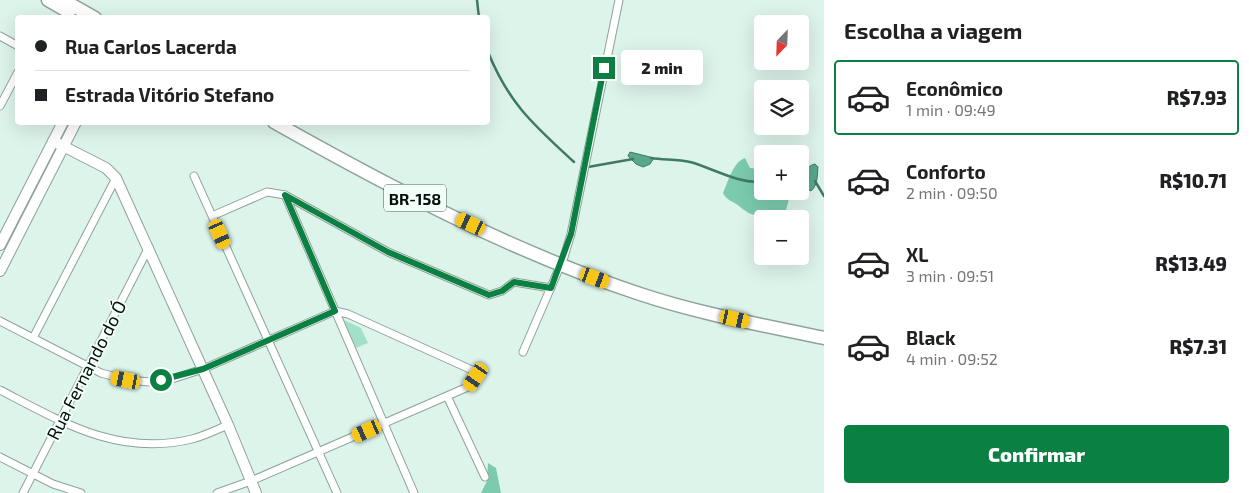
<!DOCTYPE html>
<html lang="pt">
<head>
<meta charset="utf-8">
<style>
	:root { --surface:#fff; --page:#f6f6f6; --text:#202124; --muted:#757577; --line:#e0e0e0; --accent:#0b8043 }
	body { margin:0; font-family:"Exo 2",sans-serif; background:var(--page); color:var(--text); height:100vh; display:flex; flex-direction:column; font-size:19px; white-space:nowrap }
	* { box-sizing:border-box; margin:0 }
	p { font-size:16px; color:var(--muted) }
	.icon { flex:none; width:28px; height:28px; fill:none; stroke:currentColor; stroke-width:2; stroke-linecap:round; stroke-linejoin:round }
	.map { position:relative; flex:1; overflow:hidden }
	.side { display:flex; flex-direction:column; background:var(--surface); width:425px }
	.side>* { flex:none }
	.guide { position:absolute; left:15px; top:15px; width:475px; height:110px; border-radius:5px; box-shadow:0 5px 20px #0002; display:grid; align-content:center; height:110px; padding:0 20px; background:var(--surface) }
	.needle { width:32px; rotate:203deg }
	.fabs { position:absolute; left:754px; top:15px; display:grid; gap:10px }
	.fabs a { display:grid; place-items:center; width:55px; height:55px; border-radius:5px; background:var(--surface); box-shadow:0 5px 20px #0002; font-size:25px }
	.end { position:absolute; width:22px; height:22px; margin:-11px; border:6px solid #0b8043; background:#fff; box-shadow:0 0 0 2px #fff }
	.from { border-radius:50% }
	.bubble { position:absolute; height:35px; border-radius:5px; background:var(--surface); box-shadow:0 5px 20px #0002; font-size:16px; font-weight:800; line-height:35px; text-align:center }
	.car { position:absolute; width:15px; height:30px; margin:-15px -8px; border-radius:6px; box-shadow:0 0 4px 1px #0007; background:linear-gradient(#f5c518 24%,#345 0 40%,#f5c518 0 76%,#345 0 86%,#f5c518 0) }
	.guide b { display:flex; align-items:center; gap:18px; height:48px; font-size:19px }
	.guide b+b { border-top:1px solid var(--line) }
	.guide i { width:12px; height:12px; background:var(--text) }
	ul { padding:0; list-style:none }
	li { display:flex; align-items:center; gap:15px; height:75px; margin:0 10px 8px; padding:0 10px; border:2px solid transparent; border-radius:5px }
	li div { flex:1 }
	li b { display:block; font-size:19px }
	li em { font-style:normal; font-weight:800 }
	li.selected { border-color:var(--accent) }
	li>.icon { width:45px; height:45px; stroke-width:1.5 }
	h2 { padding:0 20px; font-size:22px; line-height:60px }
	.action { display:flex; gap:10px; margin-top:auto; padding:10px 20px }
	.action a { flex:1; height:58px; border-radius:5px; background:var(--accent); color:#fff; font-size:20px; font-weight:800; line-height:58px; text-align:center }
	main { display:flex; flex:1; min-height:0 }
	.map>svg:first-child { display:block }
	.green { fill:#a2e1c8 }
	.forest { fill:#7ccbae }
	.water { fill:#59a88c; stroke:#407a65 }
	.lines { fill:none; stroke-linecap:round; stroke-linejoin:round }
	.stream { stroke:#407a65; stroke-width:2.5 }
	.street-casing { stroke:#8da299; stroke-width:9 }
	.secondary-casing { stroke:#8da299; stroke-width:12 }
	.highway-casing { stroke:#8da299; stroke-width:15 }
	.street { stroke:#fff; stroke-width:7 }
	.secondary { stroke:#fff; stroke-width:10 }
	.highway { stroke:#fff; stroke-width:12 }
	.route { stroke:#0b8043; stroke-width:6 }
	.labels { text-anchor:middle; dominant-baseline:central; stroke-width:4; stroke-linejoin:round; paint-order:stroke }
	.shield { fill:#f1fff9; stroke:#4d5652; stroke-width:1 }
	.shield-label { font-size:16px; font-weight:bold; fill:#070e0b }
	.street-label { font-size:18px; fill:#070e0b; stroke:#f1fff9 }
</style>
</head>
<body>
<main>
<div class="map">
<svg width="824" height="493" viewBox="0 0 824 493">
	<rect width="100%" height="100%" fill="#ddf4ea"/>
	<path class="green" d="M344 320 361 328 368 343 356 348Z"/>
	<path class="forest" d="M745 158 750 168 762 169V191H791L785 214C764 217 755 220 739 206 733 201 727 201 723 193 728 182 733 162 745 158Z
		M488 463 496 468 501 493H481L487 481Z"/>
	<path class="water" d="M630 152 654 158 650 164 643 167 636 164 628 156Z
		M815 164 818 167C817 176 818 185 811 191L804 187C805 176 803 167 815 164Z"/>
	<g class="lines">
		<path class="stream" d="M477 0 479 18
			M488 52C509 104 534 125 574 162
			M651 158C664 160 678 159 690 162 710 167 743 186 762 181
			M588 167 633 159
			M800 172 805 171 807 173
			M815 181 824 196"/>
		<defs>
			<path id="street" d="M0 36 18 46
				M0 106 18 72
				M194 176 337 493
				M285 195 414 493
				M212 216 267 192 285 195 388 252 489 295 502 291 514 282 551 288
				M0 321 101 373 127 380 150 382 172 379 203 369 335 311 348 314 472 370 476 377 470 386 251 481 217 493
				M33 338 116 178
				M523 352 564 257 571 234 619 0
				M0 390C62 422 118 457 192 439 204 436 216 430 228 425
				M447 396 485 477
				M0 457 53 484 81 493
				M23 493 149 247"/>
			<path id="secondary" d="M53 141 106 168 116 178 228 425 256 493
				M0 245 63 122
				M0 271 76 122"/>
			<path id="highway" d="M48 0 69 12
				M63 0 95 18
				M274 122C391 188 513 252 640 294 700 314 763 325 824 338"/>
		</defs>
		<use href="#street" class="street-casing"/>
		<use href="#secondary" class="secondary-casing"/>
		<use href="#highway" class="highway-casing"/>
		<use href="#street" class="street"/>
		<use href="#secondary" class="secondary"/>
		<use href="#highway" class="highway"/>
	</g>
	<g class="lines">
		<path class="route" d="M161 380 203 369 335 311 285 195 388 252 489 295 502 291 514 282 551 288 571 234 604 68"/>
	</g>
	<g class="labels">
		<rect class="shield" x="384" y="184.5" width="62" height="27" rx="4"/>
		<g class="shield-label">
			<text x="415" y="198">BR-158</text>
		</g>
		<g class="street-label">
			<text transform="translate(86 370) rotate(-63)">Rua Fernando do Ó</text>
		</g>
	</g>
</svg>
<div class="fabs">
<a><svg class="needle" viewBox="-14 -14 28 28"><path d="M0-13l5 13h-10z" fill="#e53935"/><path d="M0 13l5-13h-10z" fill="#757577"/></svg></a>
<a><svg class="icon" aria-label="layers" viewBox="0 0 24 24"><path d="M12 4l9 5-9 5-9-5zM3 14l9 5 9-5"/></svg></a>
<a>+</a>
<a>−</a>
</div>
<i class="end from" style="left:161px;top:380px"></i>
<i class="end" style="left:604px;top:68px"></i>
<div class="bubble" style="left:621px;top:50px;width:82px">2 min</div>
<i class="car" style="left:471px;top:224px;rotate:295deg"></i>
<i class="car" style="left:220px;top:234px;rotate:156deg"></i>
<i class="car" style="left:595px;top:278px;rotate:110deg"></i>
<i class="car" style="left:735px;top:319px;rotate:103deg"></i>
<i class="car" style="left:476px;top:377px;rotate:215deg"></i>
<i class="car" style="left:126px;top:380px;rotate:281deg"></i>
<i class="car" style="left:367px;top:431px;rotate:246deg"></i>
<div class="guide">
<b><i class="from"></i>Rua Carlos Lacerda</b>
<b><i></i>Estrada Vitório Stefano</b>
</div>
</div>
<section class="side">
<h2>Escolha a viagem</h2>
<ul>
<li class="selected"><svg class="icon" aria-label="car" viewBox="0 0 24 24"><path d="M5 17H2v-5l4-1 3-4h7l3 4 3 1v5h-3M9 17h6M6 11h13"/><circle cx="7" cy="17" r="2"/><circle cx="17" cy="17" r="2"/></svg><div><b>Econômico</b><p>1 min · 09:49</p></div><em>R$7.93</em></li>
<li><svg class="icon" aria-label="car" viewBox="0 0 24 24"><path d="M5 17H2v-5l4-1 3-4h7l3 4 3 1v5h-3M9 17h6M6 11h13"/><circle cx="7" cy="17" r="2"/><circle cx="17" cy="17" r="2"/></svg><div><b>Conforto</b><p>2 min · 09:50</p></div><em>R$10.71</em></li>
<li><svg class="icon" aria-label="car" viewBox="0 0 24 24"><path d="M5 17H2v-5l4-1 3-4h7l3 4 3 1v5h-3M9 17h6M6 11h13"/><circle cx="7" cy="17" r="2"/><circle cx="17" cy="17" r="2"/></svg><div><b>XL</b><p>3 min · 09:51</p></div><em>R$13.49</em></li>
<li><svg class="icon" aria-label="car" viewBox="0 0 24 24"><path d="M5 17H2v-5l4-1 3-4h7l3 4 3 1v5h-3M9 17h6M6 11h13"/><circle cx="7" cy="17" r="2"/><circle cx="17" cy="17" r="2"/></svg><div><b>Black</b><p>4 min · 09:52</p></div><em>R$7.31</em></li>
</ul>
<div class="action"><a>Confirmar</a></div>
</section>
</main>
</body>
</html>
